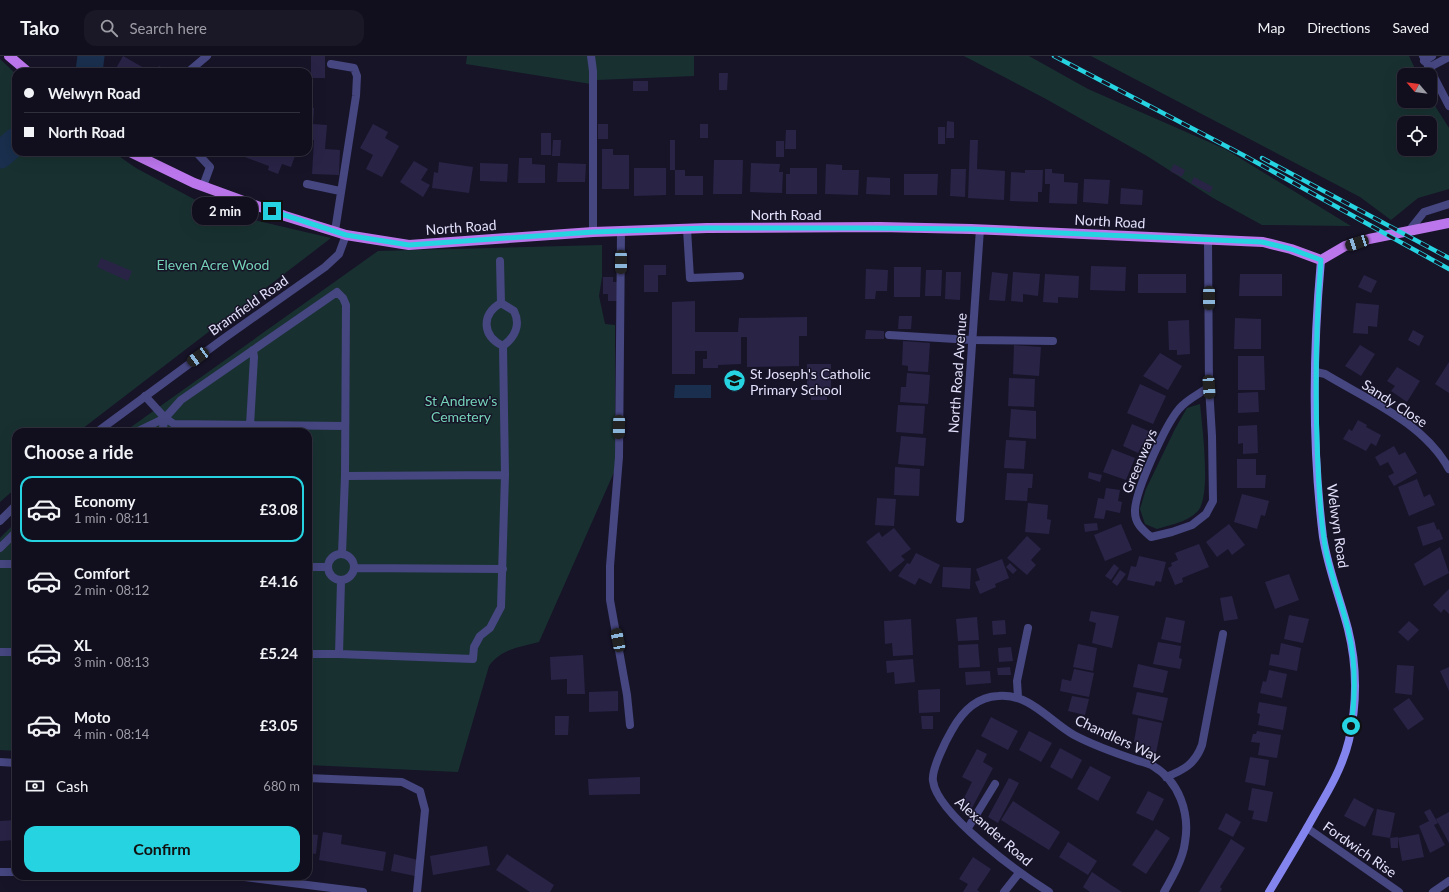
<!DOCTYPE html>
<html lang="en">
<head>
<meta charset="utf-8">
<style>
	:root { --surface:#110f1e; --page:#1a1827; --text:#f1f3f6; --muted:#9c9ca4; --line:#302f3c; --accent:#26d4e1 }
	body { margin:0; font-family:Lato,sans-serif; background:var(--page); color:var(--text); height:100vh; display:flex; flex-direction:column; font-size:15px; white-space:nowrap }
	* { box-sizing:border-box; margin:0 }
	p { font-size:13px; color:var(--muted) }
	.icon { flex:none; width:22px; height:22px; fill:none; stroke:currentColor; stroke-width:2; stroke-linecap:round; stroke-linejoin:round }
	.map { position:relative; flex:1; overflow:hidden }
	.details { position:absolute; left:12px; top:372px; width:300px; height:452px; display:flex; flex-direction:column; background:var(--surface); border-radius:12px; box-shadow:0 4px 16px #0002,0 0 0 1px var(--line) }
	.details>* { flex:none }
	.banner { position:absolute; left:12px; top:12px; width:300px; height:88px; border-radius:12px; box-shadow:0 4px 16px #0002,0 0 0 1px var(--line); display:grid; align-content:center; height:88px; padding:0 12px; background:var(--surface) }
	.needle { width:26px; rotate:298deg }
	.fabs { position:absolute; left:1397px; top:12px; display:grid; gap:8px }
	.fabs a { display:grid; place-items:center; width:40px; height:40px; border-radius:8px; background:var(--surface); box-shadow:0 4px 16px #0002,0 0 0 1px var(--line); font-size:20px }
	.end { position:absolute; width:18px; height:18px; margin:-9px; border:5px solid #26d4e1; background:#111; box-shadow:0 0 0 2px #111 }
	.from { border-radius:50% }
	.bubble { position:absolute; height:28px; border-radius:12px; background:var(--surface); box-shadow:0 4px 16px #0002,0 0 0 1px var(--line); font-size:13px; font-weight:700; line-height:28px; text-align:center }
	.car { position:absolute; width:12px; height:24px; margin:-12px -6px; border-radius:5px; box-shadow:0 0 3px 1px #0007; background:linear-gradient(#222 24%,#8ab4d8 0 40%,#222 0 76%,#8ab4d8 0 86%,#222 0) }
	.banner b { display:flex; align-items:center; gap:14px; height:38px; font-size:15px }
	.banner b+b { border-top:1px solid var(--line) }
	.banner i { width:10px; height:10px; background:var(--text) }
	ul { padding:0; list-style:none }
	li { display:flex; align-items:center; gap:12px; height:66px; margin:0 8px 6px; padding:0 4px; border:2px solid transparent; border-radius:12px }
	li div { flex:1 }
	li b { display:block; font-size:15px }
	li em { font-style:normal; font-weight:700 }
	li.current { border-color:var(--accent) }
	li>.icon { width:36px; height:36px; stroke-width:1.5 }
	h2 { padding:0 12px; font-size:18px; line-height:48px }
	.pay { display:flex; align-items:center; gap:10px; height:44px; padding:0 12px; font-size:15px }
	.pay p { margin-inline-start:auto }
	.cta { display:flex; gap:8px; margin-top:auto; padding:8px 12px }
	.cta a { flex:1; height:46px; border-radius:12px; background:var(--accent); color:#111; font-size:16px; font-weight:700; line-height:46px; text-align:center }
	header { display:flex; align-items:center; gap:24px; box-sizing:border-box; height:56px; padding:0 20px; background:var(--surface); border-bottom:1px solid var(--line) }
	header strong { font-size:19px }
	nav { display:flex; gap:22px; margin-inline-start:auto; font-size:14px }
	.search { width:280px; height:36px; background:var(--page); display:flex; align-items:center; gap:10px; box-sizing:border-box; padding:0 14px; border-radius:12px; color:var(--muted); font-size:15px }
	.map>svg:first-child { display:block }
	.green { fill:#183130; fill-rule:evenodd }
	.water { fill:#192f4d }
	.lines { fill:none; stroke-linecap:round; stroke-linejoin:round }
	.river { stroke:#192f4d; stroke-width:27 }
	.building { fill:#292346 }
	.service { stroke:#464681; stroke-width:8 }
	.minor { stroke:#464681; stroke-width:8 }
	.tertiary { stroke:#464681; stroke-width:8 }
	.secondary { stroke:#8484ee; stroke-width:8 }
	.primary { stroke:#bc76ec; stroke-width:10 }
	.rail-casing { stroke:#26d4e1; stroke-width:4.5 }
	.rail { stroke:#171428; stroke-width:3; stroke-dasharray:9; stroke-linecap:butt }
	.route { stroke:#26d4e1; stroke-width:5 }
	.labels { text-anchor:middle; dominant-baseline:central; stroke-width:3; stroke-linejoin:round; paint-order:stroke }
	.street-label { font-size:14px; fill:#e2e0fb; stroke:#171428 }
	.park-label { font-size:14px; fill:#74d2b7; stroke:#171428 }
	.poi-label { font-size:14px; fill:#e2e0fb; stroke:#171428; text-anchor:start }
</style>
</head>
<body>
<header>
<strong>Tako</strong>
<div class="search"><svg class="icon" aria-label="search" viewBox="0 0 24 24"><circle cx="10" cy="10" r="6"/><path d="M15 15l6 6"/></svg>Search here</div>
<nav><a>Map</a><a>Directions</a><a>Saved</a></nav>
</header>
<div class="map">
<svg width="1449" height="836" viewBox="0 0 1449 836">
	<rect width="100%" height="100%" fill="#171428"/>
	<path class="green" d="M467 0H694V20L597 24 591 28 466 8Z
		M964 0H1029L1088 33 1225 93 1351 170 1262 169 1213 142 1147 100 1046 43Z
		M1091 0H1409L1418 19H1404V45H1430V42L1449 72V133L1418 142 1391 164 1360 141ZM1404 67H1430V93H1404Z
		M0 3 16 18V86L12 87 8 82 0 88Z
		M16 92V96H113L136 112 216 155 331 182 78 376H16V432L0 446V108Z
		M602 189V221L599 240 605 268 615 269V414L539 586C520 591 501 593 489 610L458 716 308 709V376H124L378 195Z
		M1200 348C1202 370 1212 442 1197 456 1187 466 1170 469 1157 473L1145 468 1140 453 1146 433 1175 373 1187 352Z
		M16 466V695L0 694V482Z"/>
	<path class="water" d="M675 329H711V342H674Z"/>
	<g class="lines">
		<path class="river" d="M89 16 91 0
			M0 99 16 85"/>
	</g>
	<path class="building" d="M123 0 151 16H114Z
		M311 0H325V22H311Z
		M159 10 170 16H155Z
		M719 17H728L727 34H719Z
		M633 25H648V35H633Z
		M308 51 314 52 313 68 327 69 325 93 340 94 339 119 312 118 314 84H308Z
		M947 65 954 66V82H946Z
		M373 68 388 76 385 82 399 90 382 121 366 113 373 99 360 92Z
		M598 68H608V83H598Z
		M700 68H708V82H700Z
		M938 71H945V88H938Z
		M786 74H796V93H785Z
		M541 77H551V99H541Z
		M553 84H561L560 100H552Z
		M670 84H675V114H685V120H703V139H675V114H670Z
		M970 84H978L977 113 1005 115 1004 144 968 142Z
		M776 85H784V101H776Z
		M602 93H613V99H629V133H602Z
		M238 96H285L295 100 291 111 282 108 278 118 268 114 269 110 237 98Z
		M519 102H532V108L545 109V127H518Z
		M714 104H743L742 138H713Z
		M414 105 428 113 421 124 430 129 423 141 400 126Z
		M439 106 473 111 469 137 432 132 434 116 438 117Z
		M480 107 508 108 507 126 480 125Z
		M558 107 586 108 585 126H557Z
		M751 107 780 108 779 116H783L782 137 750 136Z
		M826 108 842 109V114H859L858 139 825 138Z
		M1174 108 1185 114 1182 121 1170 115Z
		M634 112H666V139L634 140Z
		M790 112H817V138H786V118H790Z
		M951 113H966L965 141 950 140Z
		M1045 113H1052V117L1064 118V126L1078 127 1077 148 1049 147 1050 128H1045Z
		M1025 114H1043L1042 136H1038V146L1010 145 1011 116 1025 117Z
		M904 118H938L937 139H904Z
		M867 121 890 122V139L866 138Z
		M1194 121 1213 131 1210 137 1191 127Z
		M1084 123 1110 124 1108 148 1083 146Z
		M1121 132 1143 134 1142 149 1120 148Z
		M101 202 132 215 128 225 97 211Z
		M644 209H666V219H658V236H644Z
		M1091 210 1126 211 1125 235 1090 234Z
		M894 211H921L920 241H894Z
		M866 213 888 214 887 235H876L875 243H865Z
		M926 214H942L941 240H925Z
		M946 216H961L960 244 945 243Z
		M992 216 1008 218 1005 245 989 244Z
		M1013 216 1040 218 1038 240 1023 238V246L1011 245Z
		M1045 218 1079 220 1078 242 1058 241V247L1043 246Z
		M1138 218H1186V237H1138Z
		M1240 218H1282V240H1239Z
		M1364 219 1377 225 1371 237 1358 231Z
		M603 221H613V226H617V245H608V238H603Z
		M695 245V276H738L739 262 807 261V280H799V310L747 311V281H741V308L718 309V312H703V303H707V295H695V318H672V246Z
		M1356 247 1379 249 1377 271 1368 270V278L1353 277Z
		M899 260H912L911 273H898Z
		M1235 262 1261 263V293H1234Z
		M1189 264 1190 298 1177 299V294H1169L1168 265Z
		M866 274 884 275V283H865Z
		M1413 274 1424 280 1419 290 1408 284Z
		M903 285 930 287 928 316 908 315V310L902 309Z
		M1014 289 1041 291 1039 320 1013 318Z
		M1360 289 1375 298 1361 320 1345 310Z
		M1160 297 1182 310 1168 334 1143 320Z
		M1238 300H1264L1265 334H1238Z
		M1449 306V337L1435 328Z
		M807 308H831V335L827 336V344H811V336H807Z
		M1397 311 1420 325 1407 346 1391 335 1395 330 1387 325Z
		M907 317 930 319 928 348 900 346 901 331H906Z
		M1009 322 1035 323 1034 351 1008 350Z
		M1140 328 1166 340 1153 368 1127 357Z
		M1258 336 1259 356 1238 357V337Z
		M898 349 925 350 923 378 896 376Z
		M1011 353 1036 355V383L1009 381Z
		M1358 364 1367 369 1366 371 1381 379 1376 390 1371 387 1366 395 1343 383 1349 373 1352 375Z
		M1132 368 1151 376 1145 390 1142 389 1138 397 1123 390Z
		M1257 369 1258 397 1243 398V387L1238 388V370Z
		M901 380 926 382 924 410 898 408Z
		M1006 384 1026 385 1024 413 1004 412Z
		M1394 390 1399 399 1405 396 1417 417 1394 430 1388 420 1394 417 1388 406 1380 410 1375 401Z
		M1112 393 1135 402 1126 424 1103 416Z
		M1237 403H1256V419H1266L1265 432H1237Z
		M895 411 920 413 919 440 894 439Z
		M1089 416 1102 419 1100 426 1088 422Z
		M1007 417 1033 418 1032 432H1028L1027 445 1005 444Z
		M1417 423 1424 441 1430 438 1435 449 1409 460 1398 431Z
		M1106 432 1120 434 1118 445 1122 446 1120 457 1106 454 1104 463 1094 462 1098 442 1104 443Z
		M1242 438 1269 445 1265 460 1261 459 1257 473 1234 466Z
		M877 442 896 443 894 470 875 469Z
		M1028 447 1048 449 1047 463 1051 464 1049 478 1025 476Z
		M1434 466 1437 474 1439 473 1443 483 1423 490 1417 471Z
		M1097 467 1098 474 1085 476 1084 468Z
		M1121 468 1132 494 1105 505 1094 479Z
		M1229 468 1245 489 1232 499 1228 493 1217 501 1206 486Z
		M894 472 911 493 901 500 905 504 890 516 866 486 879 476 882 481Z
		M1027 480 1041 493 1031 504 1036 509 1027 519 1007 502Z
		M1199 488 1209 511 1182 522 1183 526 1175 529 1168 512 1172 510 1171 507 1178 504 1175 497Z
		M1440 491 1449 517 1424 530 1414 508Z
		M916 497 940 509 931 528 919 522 915 529 898 520 907 507 910 508Z
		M1139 500 1166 506 1161 526 1156 525 1154 530 1127 524 1131 510 1136 511Z
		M1002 503 1009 522 995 528 996 531 980 538 975 526 980 524 976 513Z
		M1010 507 1017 514 1013 518 1006 511Z
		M1114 508 1119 512 1111 524 1105 520Z
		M943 511 971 512 970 533 942 531Z
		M1120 514 1126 518 1117 530 1112 526Z
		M1289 518 1299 544 1275 553 1265 526Z
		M1449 533V558L1444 553 1441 557 1433 549Z
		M1232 540 1238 563 1224 565 1220 542Z
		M1091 555 1119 560 1112 592 1092 587 1096 567 1089 565Z
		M1289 559 1309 563 1303 587 1284 583Z
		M977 561 979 584 958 585 956 563Z
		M1166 561 1185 565 1181 587 1161 583Z
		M911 563 913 599 893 600 892 587 885 588 884 565Z
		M1005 564 1006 578 993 579 992 565Z
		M1409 565 1419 574 1408 585 1398 576Z
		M1158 586 1181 590 1179 602 1182 603 1180 613 1153 608Z
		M1281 587 1301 592 1297 615 1269 609 1271 598 1279 599Z
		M978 588 980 611 959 612 958 589Z
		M1078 588 1097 592 1093 615 1073 611Z
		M1011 591 1013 605 999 606 998 592Z
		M583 599 585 638H567V623L551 624 550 601Z
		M913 603 915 626 895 628 894 616 887 617 886 605Z
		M1138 608 1168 615 1163 637 1133 631Z
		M1397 609 1414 610 1412 639 1395 637Z
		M1010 611 1011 619H998L997 612Z
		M1449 611V635L1440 615Z
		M1074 613 1094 617 1089 641 1060 635 1062 623 1071 625Z
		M1269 614 1287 618 1282 642 1260 637 1263 625 1266 626Z
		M990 615 991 627 966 629 965 616Z
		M940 633V656L919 657 918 634Z
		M618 635V655L589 656V636Z
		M1137 636 1168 642 1163 665 1132 658Z
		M1072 640 1089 643 1085 659 1068 655Z
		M1409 642 1424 663 1408 674 1393 653Z
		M1259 646 1287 651 1283 674 1258 669 1260 658 1257 657Z
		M555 660H569L568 679H555Z
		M921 660H933V673H922Z
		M991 661 1018 675 1008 694 981 680Z
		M1138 662 1162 667 1156 697 1136 693 1137 686H1134Z
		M1029 675 1052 687 1041 706 1019 694Z
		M1257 675 1281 679 1277 702 1258 699 1260 687 1251 686 1253 678H1256Z
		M1060 692 1082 704 1072 723 1050 711Z
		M977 693 987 698 983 706 993 712 972 752 962 746 972 726 962 721Z
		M1250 701 1269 704 1265 730 1245 726Z
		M1090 710 1111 721 1098 745 1077 733Z
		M640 721V738L589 739 588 723Z
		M1009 722 1019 727 998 767 988 761Z
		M1252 732 1273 736 1267 766 1252 763 1254 755 1248 754Z
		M1148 735 1164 743 1153 765 1136 757Z
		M1354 742 1374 753 1365 771 1344 760Z
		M1013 745 1060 776 1049 794 1001 764Z
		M1377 753 1395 757 1390 782 1372 779Z
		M1430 753 1438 767 1434 769 1445 789 1430 797 1419 770 1429 765 1424 756Z
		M1449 756V787L1436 763Z
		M1226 757 1241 766 1233 781 1218 773Z
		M16 764V784L0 785V765Z
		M1156 773 1170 782 1146 818 1132 809Z
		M323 776 342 779 341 788 386 796 383 815 319 804Z
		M308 778 318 779 316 798 308 797Z
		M1419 778 1424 801 1402 805 1398 782Z
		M1398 781V792H1391L1390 782Z
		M1231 783 1245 792 1220 831 1222 833 1220 836H1199Z
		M1068 786 1097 805 1088 819 1059 801Z
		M487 790 490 809 433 819 430 800Z
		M394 798 418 804 415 820 391 815Z
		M507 798 554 829 550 836H530L496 814Z
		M973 801 991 813 977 834 980 836H963L968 828 959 823Z
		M1092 816 1111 829 1122 836H1090L1083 831Z"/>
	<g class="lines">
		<path class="service" d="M591 0 593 15V176
			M1424 5 1432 0
			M331 8 354 12 357 20 356 40 335 175
			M1428 12 1449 1
			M188 16 207 0
			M196 96 210 111 203 130
			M307 128 340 135
			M687 173 690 222 740 220
			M621 176 619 401 610 510V544L627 639 630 669
			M1408 176 1424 156 1449 148
			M500 205 501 247C481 258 482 280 503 290L505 419
			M501 247 514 255C521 269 515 281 503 290
			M889 279 972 284 1053 285
			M145 340 165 362 174 368 345 370
			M250 369 254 301 253 294
			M136 376 165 362
			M162 376 165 362 181 344 337 236 343 242 346 249 345 420 342 498
			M0 492 16 476
			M328 511a13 13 0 1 1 26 0a13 13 0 1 1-26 0Z
			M0 508H16
			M308 511H328
			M355 512 503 513
			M341 525 339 598 473 603 474 591 480 580 490 572 501 551 505 419 345 420
			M0 596H16
			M308 598H339
			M0 706 16 707
			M308 722 402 726 420 735 425 754 417 836
			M968 772 995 728"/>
		<path class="minor" d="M1423 0 1449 50
			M1208 183 1209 331 1212 380 1213 445 1206 458 1192 469 1172 476 1151 481C1143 474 1135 468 1135 456 1134 437 1166 368 1179 353 1186 344 1199 338 1209 331
			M1316 316 1325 318C1368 344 1424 367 1449 413
			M960 463 980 173
			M1018 641 1017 625 1028 572
			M1166 721C1184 714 1195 708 1202 689L1223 578
			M1307 772 1399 836
			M0 816H16
			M237 820 363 836
			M1004 836 1019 817
			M1049 836C1020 818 937 758 933 725 931 714 946 684 952 674 962 656 976 641 998 640 1030 637 1049 665 1074 679 1093 689 1115 697 1136 704 1141 706 1148 707 1153 710 1179 725 1190 757 1185 786 1183 803 1172 822 1164 836
			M1433 836 1449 825"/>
		<path class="tertiary" d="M97 376 223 283 325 211 339 198 346 179
			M0 465 16 449"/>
		<path class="secondary" d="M1269 836C1285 809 1301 783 1316 756 1329 734 1343 710 1349 684 1357 648 1357 609 1348 573 1340 542 1328 513 1323 481 1312 392 1313 293 1321 204"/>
		<path class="primary" d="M9 0 28 16
			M130 96 194 127 285 160 346 179 409 189 593 176 707 172 880 171 971 173 1263 186 1291 193 1321 204 1345 190 1369 183 1449 167"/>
		<defs>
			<path id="rail" d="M1054 0 1243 99 1449 213
				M1262 102 1449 202"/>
		</defs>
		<use href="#rail" class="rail-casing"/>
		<use href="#rail" class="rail"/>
	</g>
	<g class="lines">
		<path class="route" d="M272 155 346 179 409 189 593 176 707 172H864L971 173 1262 186 1291 193 1321 204C1316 265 1315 325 1317 386 1318 418 1319 451 1324 483 1328 514 1341 543 1348 573 1356 606 1356 637 1351 670"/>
	</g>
	<defs>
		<symbol id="school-disc" viewBox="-11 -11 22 22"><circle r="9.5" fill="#26d4e1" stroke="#171428"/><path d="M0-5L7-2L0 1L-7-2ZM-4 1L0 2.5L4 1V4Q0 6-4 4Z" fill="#111"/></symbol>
	</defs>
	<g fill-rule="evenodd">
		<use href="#school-disc" x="722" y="312" width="25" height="25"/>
	</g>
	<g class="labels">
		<g class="street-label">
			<text x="786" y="158">North Road</text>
			<text transform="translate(1110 165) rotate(3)">North Road</text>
			<text transform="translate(461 171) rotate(-4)">North Road</text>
			<text transform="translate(248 249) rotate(-35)">Bramfield Road</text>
			<text transform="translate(957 317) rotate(-86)">North Road Avenue</text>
			<text transform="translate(1395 347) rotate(33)">Sandy Close</text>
			<text transform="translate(1139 405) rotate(-67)">Greenways</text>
			<text transform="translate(1338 470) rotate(82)">Welwyn Road</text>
			<text transform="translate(1118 682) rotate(25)">Chandlers Way</text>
			<text transform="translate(994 775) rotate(41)">Alexander Road</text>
			<text transform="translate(1360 793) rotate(35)">Fordwich Rise</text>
		</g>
		<g class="park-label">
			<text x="213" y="208">Eleven Acre Wood</text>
			<text x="461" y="344">St Andrew's<tspan x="461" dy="16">Cemetery</tspan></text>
		</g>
		<g class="poi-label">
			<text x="750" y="317">St Joseph's Catholic<tspan x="750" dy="16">Primary School</tspan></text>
		</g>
	</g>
</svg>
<div class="fabs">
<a><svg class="needle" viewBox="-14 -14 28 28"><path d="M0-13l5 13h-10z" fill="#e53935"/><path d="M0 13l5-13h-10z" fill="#9c9ca4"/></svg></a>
<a><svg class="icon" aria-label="locate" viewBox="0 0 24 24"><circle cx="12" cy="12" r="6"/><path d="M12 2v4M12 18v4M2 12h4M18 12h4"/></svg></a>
</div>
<i class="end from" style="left:1351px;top:670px"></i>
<i class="end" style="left:272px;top:155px"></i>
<div class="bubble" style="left:192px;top:141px;width:66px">2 min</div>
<i class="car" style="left:1357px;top:187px;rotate:252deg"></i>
<i class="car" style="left:621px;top:206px;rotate:180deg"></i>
<i class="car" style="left:1209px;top:242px;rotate:180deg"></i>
<i class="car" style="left:198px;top:301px;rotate:234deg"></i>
<i class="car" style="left:1209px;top:331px;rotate:176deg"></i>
<i class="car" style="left:619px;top:371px;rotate:181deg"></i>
<i class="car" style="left:618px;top:584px;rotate:349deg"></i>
<div class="banner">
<b><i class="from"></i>Welwyn Road</b>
<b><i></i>North Road</b>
</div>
<section class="details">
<h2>Choose a ride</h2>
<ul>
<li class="current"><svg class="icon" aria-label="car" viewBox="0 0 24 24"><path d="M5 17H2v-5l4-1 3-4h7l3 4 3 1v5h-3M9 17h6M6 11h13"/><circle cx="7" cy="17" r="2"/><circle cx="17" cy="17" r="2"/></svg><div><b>Economy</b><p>1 min · 08:11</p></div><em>£3.08</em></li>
<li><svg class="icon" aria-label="car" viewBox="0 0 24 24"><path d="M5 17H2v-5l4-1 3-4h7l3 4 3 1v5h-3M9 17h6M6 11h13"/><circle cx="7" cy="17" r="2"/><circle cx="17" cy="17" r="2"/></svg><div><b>Comfort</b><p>2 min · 08:12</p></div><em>£4.16</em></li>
<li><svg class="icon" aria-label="car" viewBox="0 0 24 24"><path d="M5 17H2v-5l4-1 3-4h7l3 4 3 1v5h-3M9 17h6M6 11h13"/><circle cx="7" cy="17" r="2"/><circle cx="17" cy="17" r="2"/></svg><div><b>XL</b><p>3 min · 08:13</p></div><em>£5.24</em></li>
<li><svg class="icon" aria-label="car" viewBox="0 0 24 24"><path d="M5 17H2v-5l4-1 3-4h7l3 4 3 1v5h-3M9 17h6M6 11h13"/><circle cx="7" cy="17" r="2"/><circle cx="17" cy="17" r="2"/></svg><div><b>Moto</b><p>4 min · 08:14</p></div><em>£3.05</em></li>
</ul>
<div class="pay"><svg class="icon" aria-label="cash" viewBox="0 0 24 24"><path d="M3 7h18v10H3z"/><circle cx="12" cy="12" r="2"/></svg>Cash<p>680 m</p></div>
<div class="cta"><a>Confirm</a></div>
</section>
</div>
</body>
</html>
